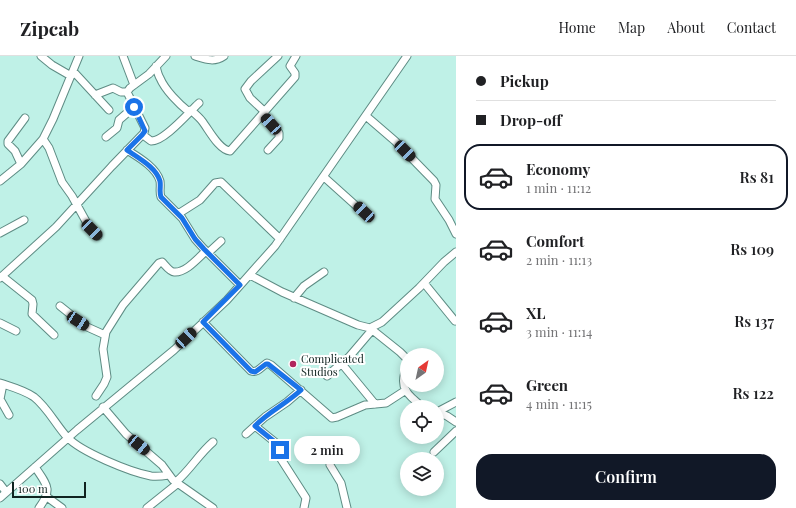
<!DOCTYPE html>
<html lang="en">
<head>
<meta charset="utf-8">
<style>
	:root { --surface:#fff; --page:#f2f2f2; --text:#202124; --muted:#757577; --line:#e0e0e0; --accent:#111827 }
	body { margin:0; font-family:"Playfair Display",serif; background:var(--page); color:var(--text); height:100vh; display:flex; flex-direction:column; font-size:15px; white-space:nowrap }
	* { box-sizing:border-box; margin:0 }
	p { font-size:13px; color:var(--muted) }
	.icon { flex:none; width:22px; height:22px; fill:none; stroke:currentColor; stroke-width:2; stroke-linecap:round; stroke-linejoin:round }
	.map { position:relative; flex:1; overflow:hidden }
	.panel { display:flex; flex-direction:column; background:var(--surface); width:340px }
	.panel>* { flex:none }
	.hud { display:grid; align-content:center; height:88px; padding:0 20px; background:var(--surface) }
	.needle { width:26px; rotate:33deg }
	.buttons { position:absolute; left:400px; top:292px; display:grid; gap:8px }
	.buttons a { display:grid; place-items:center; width:44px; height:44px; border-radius:50%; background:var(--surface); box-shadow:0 2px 10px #0003; font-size:20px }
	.scale { position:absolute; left:12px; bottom:10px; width:74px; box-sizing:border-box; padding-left:4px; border:2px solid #102320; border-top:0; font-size:11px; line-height:14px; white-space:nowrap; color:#102320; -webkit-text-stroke:3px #fff; paint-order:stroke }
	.end { position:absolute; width:18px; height:18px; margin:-9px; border:5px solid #1a73e8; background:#fff; box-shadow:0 0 0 2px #fff }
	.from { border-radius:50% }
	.bubble { position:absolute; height:28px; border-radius:14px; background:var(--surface); box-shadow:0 2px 10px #0003; font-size:13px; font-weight:600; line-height:28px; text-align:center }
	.car { position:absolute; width:12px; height:24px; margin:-12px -6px; border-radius:5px; box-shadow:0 0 3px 1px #0007; background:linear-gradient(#222 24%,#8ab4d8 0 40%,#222 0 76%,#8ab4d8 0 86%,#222 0) }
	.hud b { display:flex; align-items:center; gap:14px; height:38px; font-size:15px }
	.hud b+b { border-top:1px solid var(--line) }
	.hud i { width:10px; height:10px; background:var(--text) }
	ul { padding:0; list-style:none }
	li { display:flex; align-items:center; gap:12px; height:66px; margin:0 8px 6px; padding:0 12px; border:2px solid transparent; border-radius:16px }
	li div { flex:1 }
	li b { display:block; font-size:15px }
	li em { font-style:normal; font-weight:600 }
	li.selected { border-color:var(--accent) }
	li>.icon { width:36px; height:36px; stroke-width:1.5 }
	.button { display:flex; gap:8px; margin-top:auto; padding:8px 20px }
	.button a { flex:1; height:46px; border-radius:16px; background:var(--accent); color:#fff; font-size:16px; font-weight:600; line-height:46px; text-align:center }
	header { display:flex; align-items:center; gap:24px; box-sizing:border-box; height:56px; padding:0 20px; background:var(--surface); border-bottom:1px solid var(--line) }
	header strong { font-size:19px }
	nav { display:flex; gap:22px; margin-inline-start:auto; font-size:14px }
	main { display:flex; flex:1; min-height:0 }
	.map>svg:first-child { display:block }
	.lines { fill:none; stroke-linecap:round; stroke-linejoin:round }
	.minor-casing { stroke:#5e8c84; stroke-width:9 }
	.minor { stroke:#fff; stroke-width:7 }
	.route { stroke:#1a73e8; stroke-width:5 }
	.poi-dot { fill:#b1245d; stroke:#fff; stroke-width:1.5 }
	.labels { text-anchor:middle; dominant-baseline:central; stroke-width:4; stroke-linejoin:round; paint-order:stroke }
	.poi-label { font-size:11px; fill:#102320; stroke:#fff; text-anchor:start }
</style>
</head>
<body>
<header>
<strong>Zipcab</strong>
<nav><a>Home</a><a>Map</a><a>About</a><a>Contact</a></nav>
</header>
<main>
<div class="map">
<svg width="456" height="452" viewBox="0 0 456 452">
	<rect width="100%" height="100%" fill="#bff1e7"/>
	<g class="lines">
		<defs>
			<path id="minor" d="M41 0 52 9 71 20
				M123 0 134 29
				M195 0C205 3 214 7 224 0
				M156 10C157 14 158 19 160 22 165 34 179 48 189 56
				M73 15 109 54
				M95 39 113 32 121 36H127
				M191 54C195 58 199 61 202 65 209 74 219 94 230 95L295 21V17L290 10 296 0
				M265 56 250 42 245 33 251 25 278 0
				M262 59 279 77V82L268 94
				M366 60 395 85 434 125 436 129 435 143 449 164 456 178
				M143 79 151 85C164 86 189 56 199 47
				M106 81 117 72 119 64 134 51
				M43 83 49 92 62 126 72 140 88 169 98 180
				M127 94C138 101 156 111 160 125 161 131 159 136 161 141L182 162 195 183 204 193 240 229
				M21 108 15 95 8 88V85L25 62
				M324 121 363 156
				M0 125 21 108 43 83 53 63 79 0
				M178 158 200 144 215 127 221 126 280 183
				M0 177 24 164
				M208 197 221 185
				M250 219 282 236 358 269 370 272 382 266 419 232 444 206 456 196
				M2 220 32 244 33 248 32 258 54 279
				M0 222 56 171 112 110 144 77 145 72 127 36 130 32 149 18 166 0
				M424 227 455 265
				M294 242 304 230 324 216
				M60 250 85 270 105 279
				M203 266 251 315C258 317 261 311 267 307L271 309 332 362 337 361 365 349 386 347 406 334
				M0 267 16 275
				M370 272 400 296 407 303
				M342 308 375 348
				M407 311C398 331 407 339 423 351
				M327 320 349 301 372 274
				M0 327C12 331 24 334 34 341 47 351 56 369 67 381 81 396 130 416 151 420 157 421 163 420 169 419
				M3 328 0 343 9 359
				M96 340 104 328 107 321 103 293 106 276 123 249 159 207 162 206C165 209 170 216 174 216 186 217 198 202 206 195
				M103 351 126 378 162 409 173 424 213 452
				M437 356 447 360 456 366
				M437 356 456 346
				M255 370 281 391 279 397 281 403 306 442 304 452
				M246 378 265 361 287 346 301 334
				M434 396 456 375
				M330 409 341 427 347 452
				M35 411C47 429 53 433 39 452
				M176 426C190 414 199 398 213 386
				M0 428 6 436
				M47 441 62 452
				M0 442 77 374 174 294 227 244 275 190 407 0
				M147 452 177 428"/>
		</defs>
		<use href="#minor" class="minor-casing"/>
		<use href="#minor" class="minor"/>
	</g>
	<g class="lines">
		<path class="route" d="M134 51 145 75 142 79 127 94C138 102 156 111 160 125 161 131 159 136 161 141L182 162 195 183 204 193 240 229 203 266 251 315 255 316 266 308H268L301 334C286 348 268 356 255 370L280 390V394"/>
	</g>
	<circle class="poi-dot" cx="293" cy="308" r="4"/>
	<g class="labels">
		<g class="poi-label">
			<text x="301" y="302">Complicated<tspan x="301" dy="13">Studios</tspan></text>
		</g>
	</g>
</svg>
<div class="buttons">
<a><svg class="needle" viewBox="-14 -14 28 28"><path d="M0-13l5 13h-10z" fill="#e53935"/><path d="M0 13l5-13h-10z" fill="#757577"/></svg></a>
<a><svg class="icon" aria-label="locate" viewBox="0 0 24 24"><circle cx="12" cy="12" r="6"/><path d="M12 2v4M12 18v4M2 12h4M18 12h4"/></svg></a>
<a><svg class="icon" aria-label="layers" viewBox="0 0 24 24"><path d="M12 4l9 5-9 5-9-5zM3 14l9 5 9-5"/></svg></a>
</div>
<div class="scale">100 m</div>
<i class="end from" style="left:134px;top:51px"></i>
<i class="end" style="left:280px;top:394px"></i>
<div class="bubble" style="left:294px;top:380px;width:66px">2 min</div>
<i class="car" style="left:271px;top:68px;rotate:318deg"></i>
<i class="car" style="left:405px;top:95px;rotate:135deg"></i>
<i class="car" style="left:364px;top:156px;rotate:313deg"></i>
<i class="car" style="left:92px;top:174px;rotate:135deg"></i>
<i class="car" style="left:78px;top:265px;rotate:123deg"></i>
<i class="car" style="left:186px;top:282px;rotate:47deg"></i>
<i class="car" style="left:139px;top:389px;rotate:129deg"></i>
</div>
<section class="panel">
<div class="hud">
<b><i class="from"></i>Pickup</b>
<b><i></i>Drop-off</b>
</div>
<ul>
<li class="selected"><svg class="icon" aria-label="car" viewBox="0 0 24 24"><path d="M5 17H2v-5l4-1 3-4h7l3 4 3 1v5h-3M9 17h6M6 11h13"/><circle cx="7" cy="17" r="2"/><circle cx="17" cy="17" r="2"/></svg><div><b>Economy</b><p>1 min · 11:12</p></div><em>Rs 81</em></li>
<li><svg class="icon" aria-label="car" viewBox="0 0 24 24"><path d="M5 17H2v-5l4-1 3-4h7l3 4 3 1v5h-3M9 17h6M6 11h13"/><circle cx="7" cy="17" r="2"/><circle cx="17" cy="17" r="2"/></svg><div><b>Comfort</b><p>2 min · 11:13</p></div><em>Rs 109</em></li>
<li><svg class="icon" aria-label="car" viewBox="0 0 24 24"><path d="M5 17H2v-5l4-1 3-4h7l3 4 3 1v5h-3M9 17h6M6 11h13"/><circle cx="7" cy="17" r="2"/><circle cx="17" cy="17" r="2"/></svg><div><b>XL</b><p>3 min · 11:14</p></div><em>Rs 137</em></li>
<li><svg class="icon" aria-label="car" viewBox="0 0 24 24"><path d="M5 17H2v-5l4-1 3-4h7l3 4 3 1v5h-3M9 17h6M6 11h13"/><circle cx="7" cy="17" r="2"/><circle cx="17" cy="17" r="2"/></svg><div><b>Green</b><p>4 min · 11:15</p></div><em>Rs 122</em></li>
</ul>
<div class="button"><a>Confirm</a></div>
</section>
</main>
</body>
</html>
